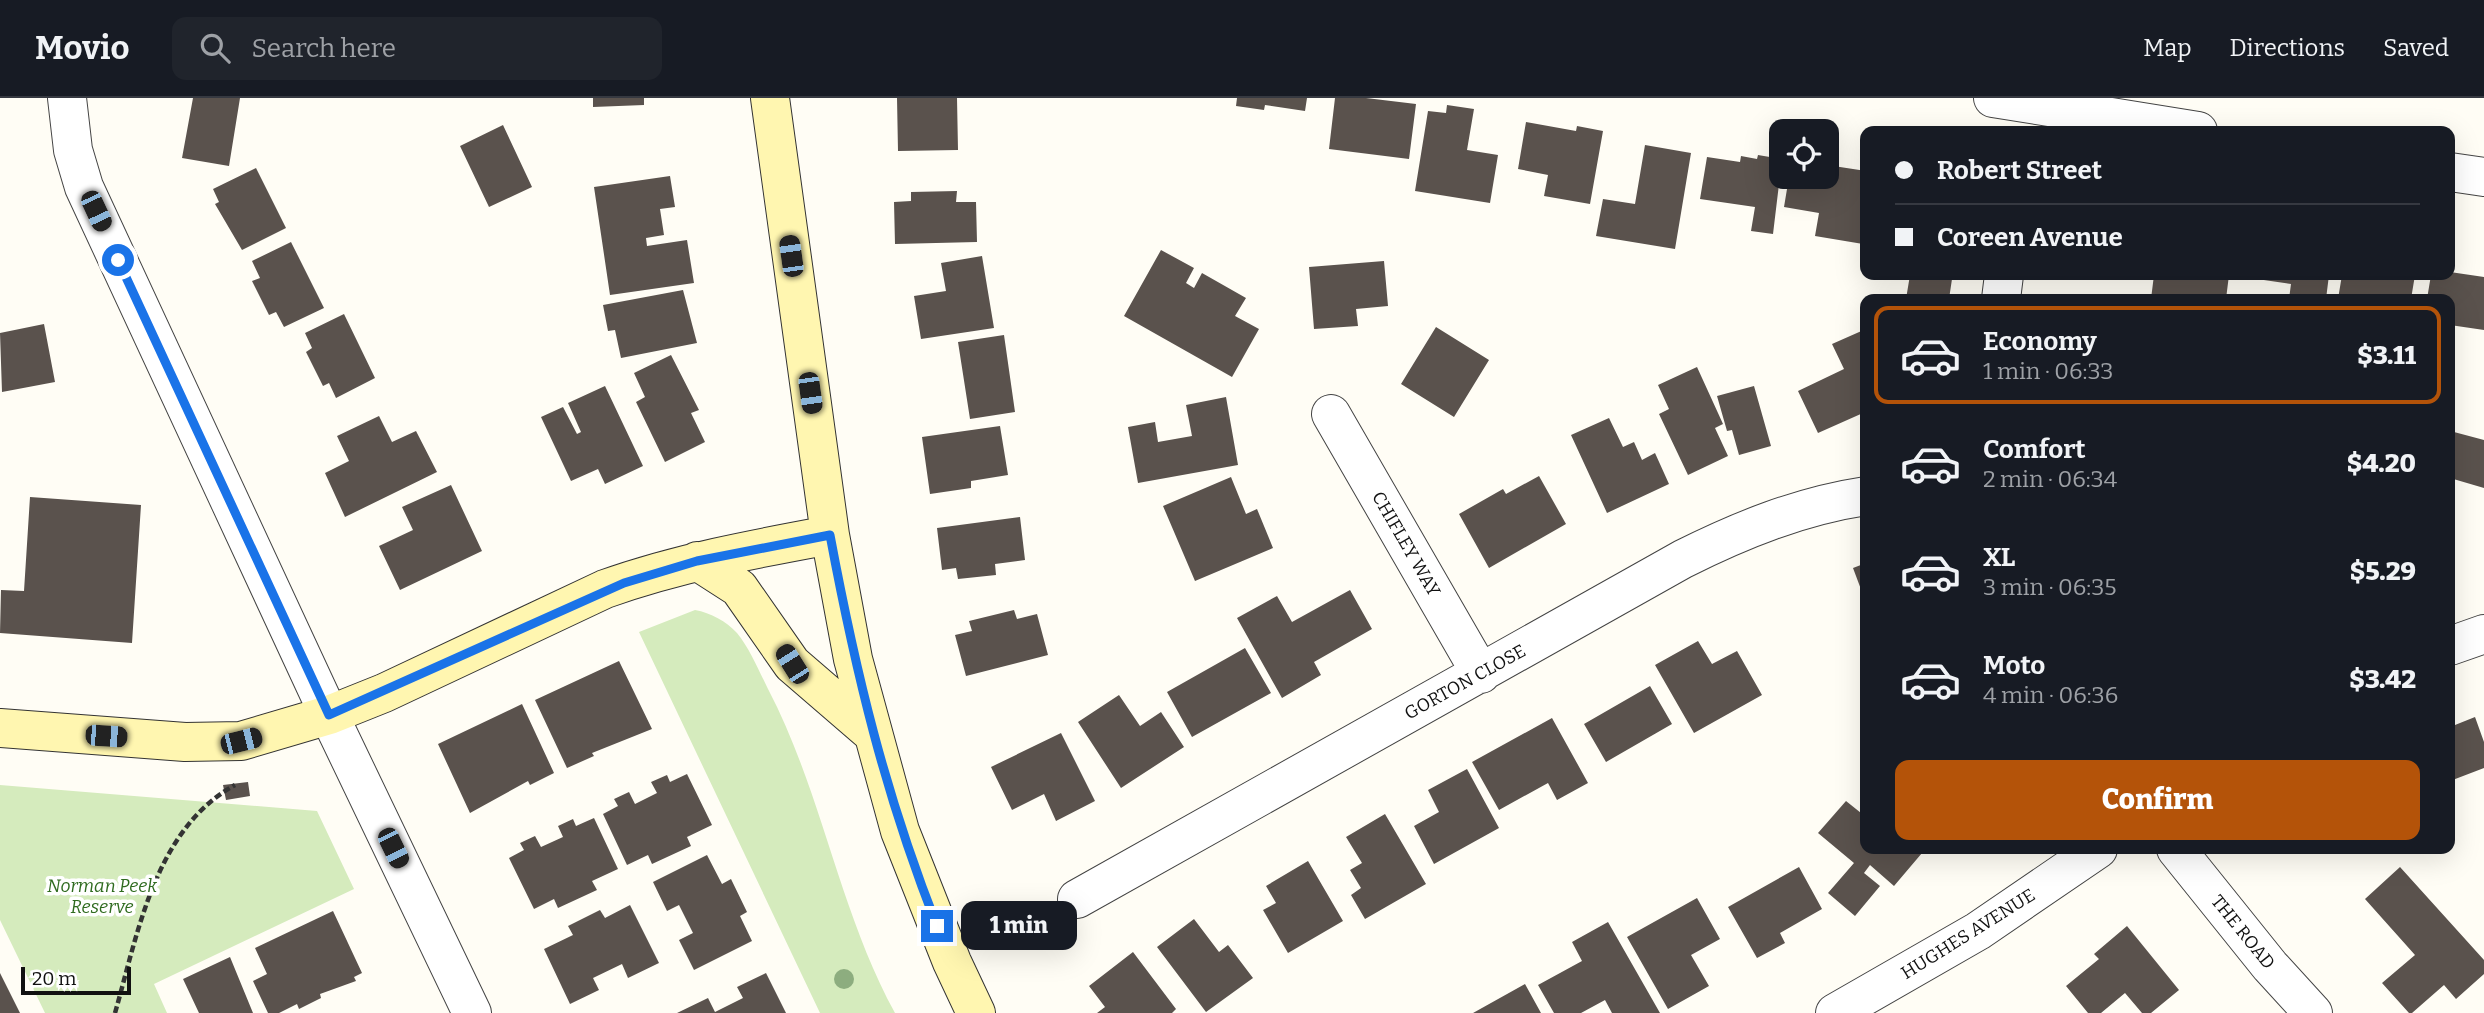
<!DOCTYPE html>
<html lang="en">
<head>
<meta charset="utf-8">
<style>
	:root { --surface:#171b24; --page:#20242c; --text:#f1f3f6; --muted:#9ea1a6; --line:#363941; --accent:#b45309 }
	body { margin:0; font-family:Bitter,serif; background:var(--page); color:var(--text); height:100vh; display:flex; flex-direction:column; font-size:26px; white-space:nowrap }
	* { box-sizing:border-box; margin:0 }
	p { font-size:23px; color:var(--muted) }
	.icon { flex:none; width:38px; height:38px; fill:none; stroke:currentColor; stroke-width:2; stroke-linecap:round; stroke-linejoin:round }
	.map { position:relative; flex:1; overflow:hidden }
	.sheet { position:absolute; left:1860px; top:196px; width:595px; height:560px; display:flex; flex-direction:column; background:var(--surface); border-radius:14px; box-shadow:0 7px 28px #0002 }
	.sheet>* { flex:none }
	.hud { position:absolute; left:1860px; top:28px; width:595px; height:154px; border-radius:14px; box-shadow:0 7px 28px #0002; display:grid; align-content:center; height:154px; padding:0 35px; background:var(--surface) }
	.fabs { position:absolute; left:1769px; top:21px; display:grid; gap:14px }
	.fabs a { display:grid; place-items:center; width:70px; height:70px; border-radius:14px; background:var(--surface); box-shadow:0 7px 28px #0002; font-size:35px }
	.scale { position:absolute; left:21px; bottom:18px; width:110px; box-sizing:border-box; padding-left:7px; border:4px solid #111; border-top:0; font-size:19px; line-height:24px; white-space:nowrap; color:#111; -webkit-text-stroke:5px #fff; paint-order:stroke }
	.end { position:absolute; width:32px; height:32px; margin:-16px; border:9px solid #1a73e8; background:#fff; box-shadow:0 0 0 4px #fff }
	.from { border-radius:50% }
	.bubble { position:absolute; height:49px; border-radius:14px; background:var(--surface); box-shadow:0 7px 28px #0002; font-size:23px; font-weight:800; line-height:49px; text-align:center }
	.car { position:absolute; width:21px; height:42px; margin:-21px -10px; border-radius:9px; box-shadow:0 0 5px 2px #0007; background:linear-gradient(#222 24%,#8ab4d8 0 40%,#222 0 76%,#8ab4d8 0 86%,#222 0) }
	.hud b { display:flex; align-items:center; gap:24px; height:66px; font-size:26px }
	.hud b+b { border-top:2px solid var(--line) }
	.hud i { width:18px; height:18px; background:var(--text) }
	ul { padding:12px 0 0; list-style:none }
	li { display:flex; align-items:center; gap:21px; height:98px; margin:0 14px 10px; padding:0 21px; border:4px solid transparent; border-radius:14px }
	li div { flex:1 }
	li b { display:block; font-size:26px }
	li em { font-style:normal; font-weight:800 }
	li.current { border-color:var(--accent) }
	li>.icon { width:63px; height:63px; stroke-width:1.5 }
	.cta { display:flex; gap:14px; margin-top:auto; padding:14px 35px }
	.cta a { flex:1; height:80px; border-radius:14px; background:var(--accent); color:#fff; font-size:28px; font-weight:800; line-height:80px; text-align:center }
	header { display:flex; align-items:center; gap:42px; box-sizing:border-box; height:98px; padding:0 35px; background:var(--surface); border-bottom:2px solid var(--line) }
	header strong { font-size:33px }
	nav { display:flex; gap:38px; margin-inline-start:auto; font-size:24px }
	.search { width:490px; height:63px; background:var(--page); display:flex; align-items:center; gap:18px; box-sizing:border-box; padding:0 24px; border-radius:14px; color:var(--muted); font-size:26px }
	.map>svg:first-child { display:block }
	.green { fill:#d5ebbd }
	.building { fill:#5a524d }
	.lines { fill:none; stroke-linecap:round; stroke-linejoin:round }
	.street-casing { stroke:#444; stroke-width:40 }
	.secondary-casing { stroke:#333; stroke-width:40 }
	.path { stroke:#333; stroke-width:4.5; stroke-dasharray:7 3.5; stroke-linecap:butt }
	.street { stroke:#fff; stroke-width:38 }
	.secondary { stroke:#fff6b0; stroke-width:38 }
	.tree { fill:#8dad7f }
	.route { stroke:#1a73e8; stroke-width:9 }
	.labels { text-anchor:middle; dominant-baseline:central; stroke-width:7; stroke-linejoin:round; paint-order:stroke }
	.street-label { font-size:18px; fill:#111; stroke:#fff }
	.park-label { font-size:18px; font-style:italic; fill:#2f6b1f; stroke:#fff }
</style>
</head>
<body>
<header>
<strong>Movio</strong>
<div class="search"><svg class="icon" aria-label="search" viewBox="0 0 24 24"><circle cx="10" cy="10" r="6"/><path d="M15 15l6 6"/></svg>Search here</div>
<nav><a>Map</a><a>Directions</a><a>Saved</a></nav>
</header>
<div class="map">
<svg width="2484" height="915" viewBox="0 0 2484 915">
	<rect width="100%" height="100%" fill="#fffdf5"/>
	<path class="green" d="M695 512C711 515 726 523 737 535 750 551 759 573 768 591 822 694 839 813 895 915H820L639 534Z
		M0 687 317 713 354 791 154 886 167 915H45L0 822Z"/>
	<path class="building" d="M193 0H240L229 68 182 60Z
		M593 0H644V7L593 9Z
		M897 0H957L958 52 898 53Z
		M1237 0H1307L1305 13 1265 7 1264 12 1236 8Z
		M1335 0H1366L1416 6 1409 61 1329 51Z
		M1447 7 1474 11 1467 52 1498 57 1490 105 1415 93 1428 13 1446 15Z
		M1526 24 1576 33 1577 28 1603 33 1590 106 1544 98 1548 77 1518 71Z
		M503 27 532 89 489 109 460 48Z
		M1645 47 1691 55 1675 151 1596 138 1603 101 1635 106Z
		M1758 57 1782 61 1773 136 1751 133 1755 109 1700 101 1707 59 1740 64 1741 58 1757 61Z
		M1827 67 1866 73 1863 146 1815 138 1819 115 1784 109 1789 79H1827Z
		M256 70 286 130 242 152 215 106 219 104 213 91Z
		M670 78 675 109 660 111 664 137 646 140 647 148 687 142 694 185 610 197 594 89Z
		M957 93 956 104H976L977 144 895 146 894 104 911 103V94Z
		M291 144 324 210 284 229 276 214 269 217 252 183 260 180 252 163Z
		M1161 152 1194 170 1186 185 1194 190 1202 175 1246 200 1235 218 1259 231 1232 279 1124 218Z
		M982 158 994 230 921 241 914 198 946 193 941 165Z
		M1384 163 1388 208 1356 211 1358 228 1314 231 1309 169Z
		M2450 174 2484 179V232L2450 227V201H2427L2431 177H2450Z
		M1910 177 1952 181 1949 201H1906Z
		M2154 177H2229L2226 201H2151Z
		M2251 177H2329L2326 201H2289L2291 186 2250 180Z
		M2342 177H2415L2411 201H2338Z
		M683 192 697 245 621 260 615 232 608 233 603 207Z
		M344 216 375 280 336 300 329 285 323 288 306 254 312 250 305 235Z
		M44 226 55 284 2 294 0 235Z
		M1436 229 1489 262 1454 319 1401 286Z
		M1866 231V320L1863 315 1818 335 1798 293 1844 271 1832 246Z
		M1004 237 1015 314 970 321 958 244Z
		M671 257 699 312 691 315 705 344 665 364 636 304 645 299 634 275Z
		M1697 269 1723 326 1715 330 1728 358 1688 377 1659 316 1669 311 1658 287Z
		M605 288 643 368 605 386 598 371 571 383 541 319 563 309 577 336 581 334 568 305Z
		M1754 288 1771 348 1739 357 1732 332 1727 333 1717 298Z
		M1226 299 1238 367 1138 385 1128 329 1155 324 1158 344 1192 338 1186 307Z
		M379 318 392 344 416 333 437 374 345 419 325 375 349 363 337 338Z
		M1609 320 1623 349 1634 344 1642 362 1655 355 1669 386 1607 415 1571 337Z
		M1000 328 1008 377 971 383V390L930 396 922 339Z
		M2454 334 2484 342V390L2450 380V350Z
		M1539 378 1566 426 1489 470 1459 416 1503 391 1506 396Z
		M1231 379 1246 416 1257 411 1273 450 1195 483 1163 408Z
		M451 387 482 453 400 492 379 448 413 432 402 409Z
		M30 399 141 407 132 545 0 535 1 492 24 493Z
		M1020 419 1025 462 995 466 996 477 958 481 956 470 942 472 937 430Z
		M1866 465V502H1865L1853 470Z
		M1350 492 1372 531 1314 564 1321 577 1282 600 1237 520 1277 498 1292 524Z
		M1014 512 1017 521 1037 516 1048 557 966 578 955 537 972 533 969 523Z
		M1698 543 1712 566 1737 553 1762 597 1694 635 1655 567Z
		M1245 550 1271 595 1192 639 1167 594Z
		M619 563 652 631 592 655 594 658 567 670 535 602Z
		M1650 588 1672 626 1606 664 1584 626Z
		M1119 597 1140 628 1161 614 1184 649 1121 690 1078 624Z
		M522 606 554 675 530 687 528 683 470 715 438 646Z
		M2475 619 2484 644V670L2450 683V629Z
		M1552 620 1588 685 1557 702 1548 685 1499 712 1472 664Z
		M1061 635 1095 703 1056 723 1044 696 1012 712 991 669Z
		M1467 671 1499 730 1434 766 1414 728 1439 714 1428 692Z
		M687 676 712 727 687 739 691 748 652 766 648 757 627 767 603 716 618 708 614 701 629 694 635 706 657 695 651 684 667 677 670 684Z
		M248 684 250 698 226 702 223 687Z
		M1846 703 1866 719V751H1917L1922 755 1894 788 1870 767 1864 775 1880 788 1855 818 1828 795 1854 765 1818 735Z
		M1385 716 1426 786 1365 821 1351 797 1361 790 1350 772 1362 765 1346 739Z
		M594 720 618 771 592 783 597 792 558 810 554 801 534 811 509 760 524 752 520 745 535 738 541 749 563 739 558 728 573 721 576 728Z
		M707 757 722 786 731 781 747 814 740 818 752 843 694 872 679 842 693 835 679 807 667 813 653 784Z
		M1308 763 1343 823 1288 855 1263 812 1276 805 1266 788Z
		M1799 769 1822 811 1780 835 1785 845 1757 860 1728 809Z
		M2400 769 2484 862V876L2456 901 2444 887 2412 915H2409L2382 885 2415 857 2365 801Z
		M1697 800 1720 841 1691 857 1709 888 1668 911 1627 839Z
		M630 807 659 865 628 880 622 866 593 880 599 892 570 906 544 851 573 837 568 828 600 812 605 820Z
		M333 813 362 875 354 879 356 883 320 896 321 900 299 911 297 906 279 915H268L253 883 267 876 255 850Z
		M1194 821 1219 854 1228 847 1253 880 1206 914 1157 849Z
		M1608 824 1660 915H1612L1605 902 1581 915H1554L1538 887 1582 863 1572 844Z
		M2127 828 2179 892 2151 915H2142L2125 895 2101 915H2088L2066 888 2099 861 2094 856Z
		M1133 854 1176 911 1172 915H1097L1105 909 1089 888Z
		M230 859 253 915H199L183 881Z
		M0 875 20 915H0Z
		M766 875 786 915H677L708 900 715 914 743 900 737 889Z
		M1525 886 1541 915H1473Z"/>
	<g class="lines">
		<defs>
			<path id="street" d="M67 0 73 52 84 89 329 617 472 915
				M1993 0 2198 33
				M2450 74 2484 79
				M2001 201 2004 177
				M1331 316 1481 576
				M2450 548 2484 536
				M2176 751 2270 868 2313 915
				M1077 801 1683 461C1741 432 1800 408 1866 398
				M1835 915 1978 833 2098 751"/>
			<path id="secondary" d="M770 0 830 437 853 561 900 733 952 864 976 915
				M697 463 739 490 792 566 872 635
				M0 630 185 644 241 643 329 617 384 595 605 491C678 465 754 451 830 437"/>
		</defs>
		<use href="#street" class="street-casing"/>
		<use href="#secondary" class="secondary-casing"/>
		<path class="path" d="M115 915C138 835 155 731 235 687"/>
		<use href="#street" class="street"/>
		<use href="#secondary" class="secondary"/>
	</g>
	<circle class="tree" cx="844" cy="881" r="10"/>
	<g class="lines">
		<path class="route" d="M118 162 329 617 624 485 697 463 830 437C856 576 885 696 937 828"/>
	</g>
	<g class="labels">
		<g class="street-label">
			<text transform="translate(1406 446) rotate(60)">CHIFLEY WAY</text>
			<text transform="translate(1465 584) rotate(-29)">GORTON CLOSE</text>
			<text transform="translate(2243 834) rotate(51)">THE ROAD</text>
			<text transform="translate(1968 836) rotate(-32)">HUGHES AVENUE</text>
		</g>
		<g class="park-label">
			<text x="102" y="788">Norman Peek<tspan x="102" dy="21">Reserve</tspan></text>
		</g>
	</g>
</svg>
<div class="fabs">
<a><svg class="icon" aria-label="locate" viewBox="0 0 24 24"><circle cx="12" cy="12" r="6"/><path d="M12 2v4M12 18v4M2 12h4M18 12h4"/></svg></a>
</div>
<div class="scale">20 m</div>
<i class="end from" style="left:118px;top:162px"></i>
<i class="end" style="left:937px;top:828px"></i>
<div class="bubble" style="left:961px;top:803px;width:116px">1 min</div>
<i class="car" style="left:96px;top:113px;rotate:155deg"></i>
<i class="car" style="left:791px;top:158px;rotate:352deg"></i>
<i class="car" style="left:810px;top:295px;rotate:172deg"></i>
<i class="car" style="left:792px;top:566px;rotate:328deg"></i>
<i class="car" style="left:106px;top:638px;rotate:94deg"></i>
<i class="car" style="left:241px;top:643px;rotate:76deg"></i>
<i class="car" style="left:393px;top:750px;rotate:154deg"></i>
<div class="hud">
<b><i class="from"></i>Robert Street</b>
<b><i></i>Coreen Avenue</b>
</div>
<section class="sheet">
<ul>
<li class="current"><svg class="icon" aria-label="car" viewBox="0 0 24 24"><path d="M5 17H2v-5l4-1 3-4h7l3 4 3 1v5h-3M9 17h6M6 11h13"/><circle cx="7" cy="17" r="2"/><circle cx="17" cy="17" r="2"/></svg><div><b>Economy</b><p>1 min · 06:33</p></div><em>$3.11</em></li>
<li><svg class="icon" aria-label="car" viewBox="0 0 24 24"><path d="M5 17H2v-5l4-1 3-4h7l3 4 3 1v5h-3M9 17h6M6 11h13"/><circle cx="7" cy="17" r="2"/><circle cx="17" cy="17" r="2"/></svg><div><b>Comfort</b><p>2 min · 06:34</p></div><em>$4.20</em></li>
<li><svg class="icon" aria-label="car" viewBox="0 0 24 24"><path d="M5 17H2v-5l4-1 3-4h7l3 4 3 1v5h-3M9 17h6M6 11h13"/><circle cx="7" cy="17" r="2"/><circle cx="17" cy="17" r="2"/></svg><div><b>XL</b><p>3 min · 06:35</p></div><em>$5.29</em></li>
<li><svg class="icon" aria-label="car" viewBox="0 0 24 24"><path d="M5 17H2v-5l4-1 3-4h7l3 4 3 1v5h-3M9 17h6M6 11h13"/><circle cx="7" cy="17" r="2"/><circle cx="17" cy="17" r="2"/></svg><div><b>Moto</b><p>4 min · 06:36</p></div><em>$3.42</em></li>
</ul>
<div class="cta"><a>Confirm</a></div>
</section>
</div>
</body>
</html>
